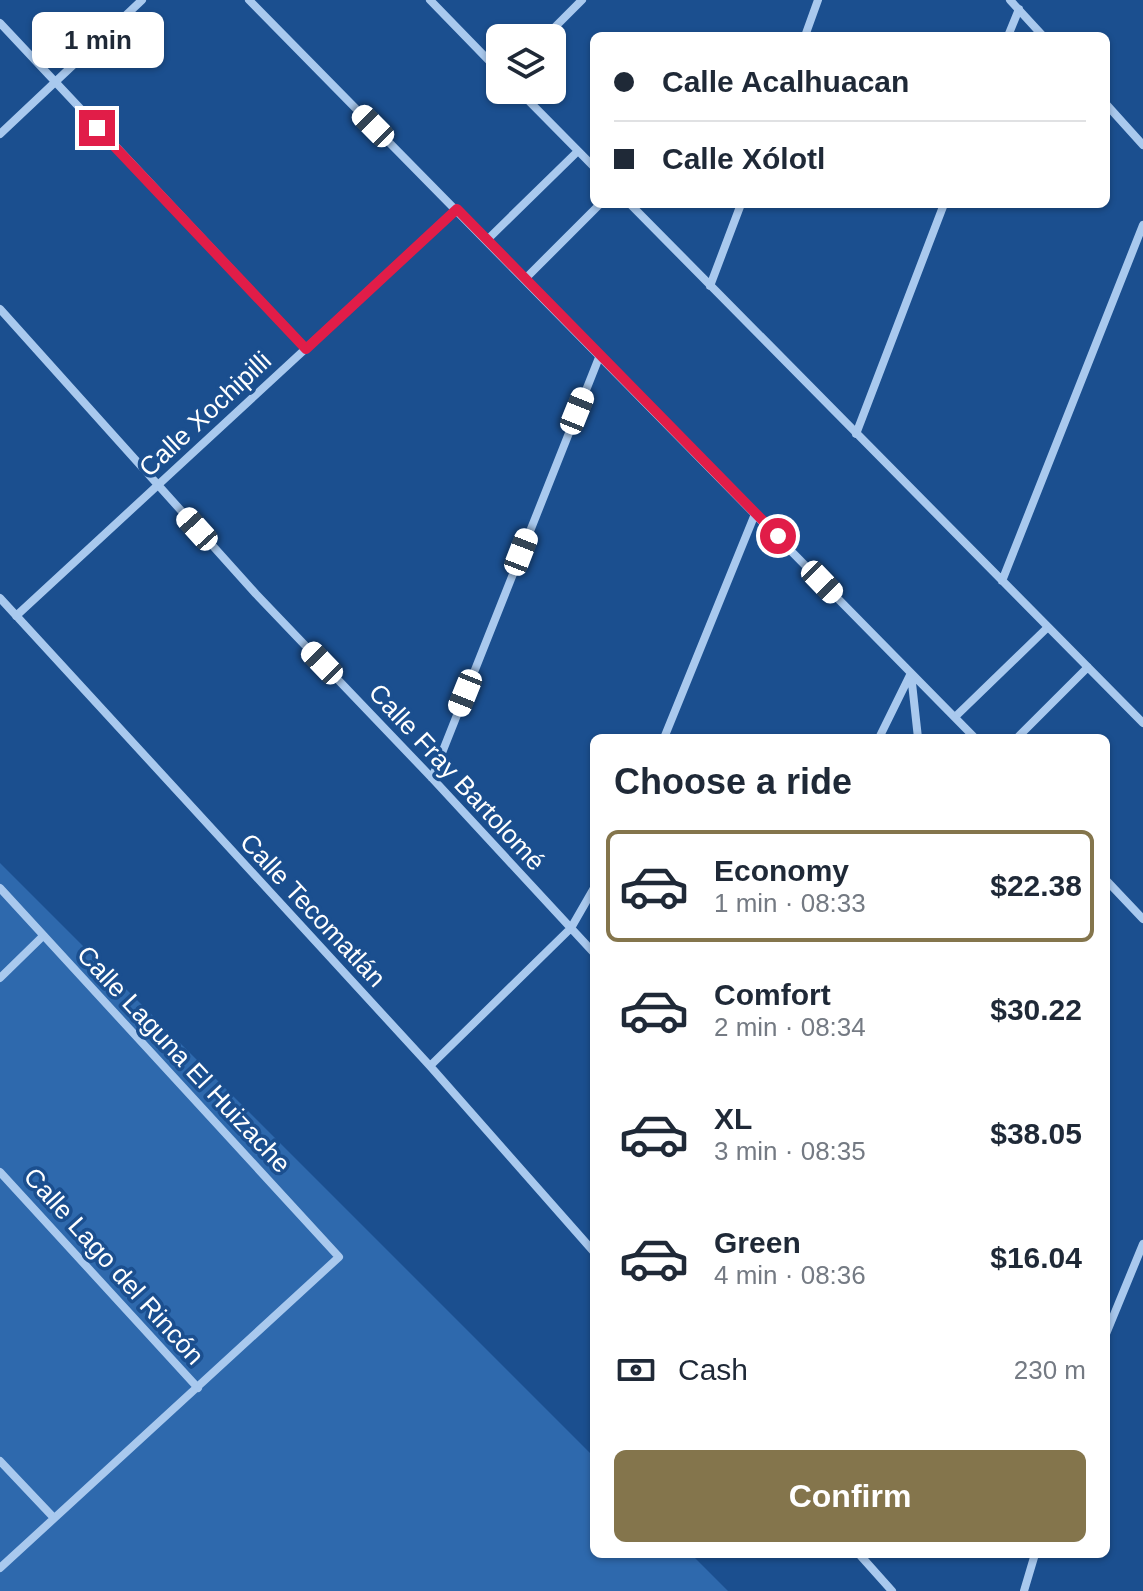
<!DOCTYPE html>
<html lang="en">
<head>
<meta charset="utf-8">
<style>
	:root { --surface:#fff; --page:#f2f2f3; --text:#1f2937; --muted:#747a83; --line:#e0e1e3; --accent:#84754c }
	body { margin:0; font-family:Helvetica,sans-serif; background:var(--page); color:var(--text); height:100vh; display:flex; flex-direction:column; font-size:30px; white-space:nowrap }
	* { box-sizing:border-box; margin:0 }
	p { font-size:26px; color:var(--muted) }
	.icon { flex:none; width:44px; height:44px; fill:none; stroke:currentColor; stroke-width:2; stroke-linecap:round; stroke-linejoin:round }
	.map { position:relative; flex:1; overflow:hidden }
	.drawer { position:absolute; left:590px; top:734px; width:520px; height:824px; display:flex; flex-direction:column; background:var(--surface); border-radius:12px; box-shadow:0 2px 6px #0004 }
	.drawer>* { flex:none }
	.top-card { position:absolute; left:590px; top:32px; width:520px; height:176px; border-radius:12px; box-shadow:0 2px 6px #0004; display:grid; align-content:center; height:176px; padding:0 24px; background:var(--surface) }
	.controls { position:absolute; left:486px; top:24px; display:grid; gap:16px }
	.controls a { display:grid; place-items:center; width:80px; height:80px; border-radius:12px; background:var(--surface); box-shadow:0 2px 6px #0004; font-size:40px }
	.end { position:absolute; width:36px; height:36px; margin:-18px; border:10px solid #e11d48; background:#fff; box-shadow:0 0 0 4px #fff }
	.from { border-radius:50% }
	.bubble { position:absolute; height:56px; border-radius:12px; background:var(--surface); box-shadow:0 2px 6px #0004; font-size:26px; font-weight:700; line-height:56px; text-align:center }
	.car { position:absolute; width:24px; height:48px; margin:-24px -12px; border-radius:10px; box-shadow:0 0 6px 2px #0007; background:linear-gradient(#fff 24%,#345 0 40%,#fff 0 76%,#345 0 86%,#fff 0) }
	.top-card b { display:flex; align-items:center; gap:28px; height:76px; font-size:30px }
	.top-card b+b { border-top:2px solid var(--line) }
	.top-card i { width:20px; height:20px; background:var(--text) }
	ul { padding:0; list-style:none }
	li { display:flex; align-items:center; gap:24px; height:112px; margin:0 16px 12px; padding:0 8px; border:4px solid transparent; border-radius:12px }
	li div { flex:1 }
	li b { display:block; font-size:30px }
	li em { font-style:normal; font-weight:700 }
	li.current { border-color:var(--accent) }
	li>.icon { width:72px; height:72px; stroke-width:1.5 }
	h2 { padding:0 24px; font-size:36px; line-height:96px }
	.pay { display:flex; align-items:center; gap:20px; height:88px; padding:0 24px; font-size:30px }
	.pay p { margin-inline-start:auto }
	.action { display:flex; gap:16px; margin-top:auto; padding:16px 24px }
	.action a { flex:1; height:92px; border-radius:12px; background:var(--accent); color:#fff; font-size:32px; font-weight:700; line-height:92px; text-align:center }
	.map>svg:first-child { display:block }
	.green { fill:#2e69ad }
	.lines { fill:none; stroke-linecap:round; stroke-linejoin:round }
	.minor { stroke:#a9c9ee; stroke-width:8 }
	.route { stroke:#e11d48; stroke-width:10 }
	.labels { text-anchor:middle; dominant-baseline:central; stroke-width:7; stroke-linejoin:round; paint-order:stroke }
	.street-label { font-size:26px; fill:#fff; stroke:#1b4f8f }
</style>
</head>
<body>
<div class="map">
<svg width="1143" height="1591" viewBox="0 0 1143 1591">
	<rect width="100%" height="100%" fill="#1b4f8f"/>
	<path class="green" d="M0 863 594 1457V1554H691L728 1591H0Z"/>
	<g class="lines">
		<path class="minor" d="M249 0 975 738
			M430 0 500 72
			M1010 0 1043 36
			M0 23 306 349
			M805 36 818 0
			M1008 36 1019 9
			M544 38 582 0
			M518 90 594 167
			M1106 104 1143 145
			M0 134 142 0
			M630 204 1143 723
			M487 240 578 151
			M525 279 600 204
			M710 286 741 204
			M0 309 256 594 432 778 594 953
			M856 434 944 204
			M1002 581 1143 225
			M0 598 430 1066 594 1252
			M16 616 457 209
			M911 674 918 738
			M955 717 1048 627
			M664 738 755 514
			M879 738 911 673
			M1017 738 1088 667
			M432 778 600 355
			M1106 880 1143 919
			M0 888 339 1257 0 1568
			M0 978 43 936
			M430 1066 571 928 594 888
			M0 1172 198 1388
			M1106 1334 1143 1244
			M0 1461 54 1518
			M859 1554 892 1591
			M1024 1591 1035 1554"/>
	</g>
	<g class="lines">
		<path class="route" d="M97 128 306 349 457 209 778 536"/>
	</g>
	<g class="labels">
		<g class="street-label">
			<text transform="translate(205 414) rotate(-43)">Calle Xochipilli</text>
			<text transform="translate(457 777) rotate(47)">Calle Fray Bartolomé</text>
			<text transform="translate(313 910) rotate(47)">Calle Tecomatlán</text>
			<text transform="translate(184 1059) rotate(47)">Calle Laguna El Huizache</text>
			<text transform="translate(114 1266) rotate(48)">Calle Lago del Rincón</text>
		</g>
	</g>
</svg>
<div class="controls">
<a><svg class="icon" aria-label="layers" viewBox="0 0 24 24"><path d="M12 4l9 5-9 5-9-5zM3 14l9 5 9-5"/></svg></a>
</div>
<i class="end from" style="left:778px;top:536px"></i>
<i class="end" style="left:97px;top:128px"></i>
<div class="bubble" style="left:32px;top:12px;width:132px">1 min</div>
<i class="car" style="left:373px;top:126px;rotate:315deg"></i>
<i class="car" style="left:577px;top:411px;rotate:22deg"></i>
<i class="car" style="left:197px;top:529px;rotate:318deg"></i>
<i class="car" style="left:521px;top:552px;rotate:21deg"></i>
<i class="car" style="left:822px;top:582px;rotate:136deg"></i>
<i class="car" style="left:322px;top:663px;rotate:316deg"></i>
<i class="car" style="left:465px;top:693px;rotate:202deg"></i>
<div class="top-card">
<b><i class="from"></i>Calle Acalhuacan</b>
<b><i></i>Calle Xólotl</b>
</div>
<section class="drawer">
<h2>Choose a ride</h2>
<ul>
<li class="current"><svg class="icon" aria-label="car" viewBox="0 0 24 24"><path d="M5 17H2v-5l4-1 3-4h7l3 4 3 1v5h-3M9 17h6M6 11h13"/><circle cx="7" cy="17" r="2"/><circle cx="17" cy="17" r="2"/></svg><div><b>Economy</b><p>1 min · 08:33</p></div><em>$22.38</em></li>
<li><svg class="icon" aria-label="car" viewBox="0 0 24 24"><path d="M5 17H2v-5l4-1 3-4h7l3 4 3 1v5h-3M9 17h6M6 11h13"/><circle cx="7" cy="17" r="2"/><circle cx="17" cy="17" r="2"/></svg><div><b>Comfort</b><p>2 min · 08:34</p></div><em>$30.22</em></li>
<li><svg class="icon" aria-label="car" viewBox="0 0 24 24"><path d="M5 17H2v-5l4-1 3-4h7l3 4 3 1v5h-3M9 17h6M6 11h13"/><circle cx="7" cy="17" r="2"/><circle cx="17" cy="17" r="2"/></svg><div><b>XL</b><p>3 min · 08:35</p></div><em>$38.05</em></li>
<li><svg class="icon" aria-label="car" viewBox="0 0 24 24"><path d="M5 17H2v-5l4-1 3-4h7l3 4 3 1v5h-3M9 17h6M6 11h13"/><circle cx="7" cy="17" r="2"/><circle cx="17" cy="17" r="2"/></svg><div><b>Green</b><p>4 min · 08:36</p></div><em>$16.04</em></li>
</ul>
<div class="pay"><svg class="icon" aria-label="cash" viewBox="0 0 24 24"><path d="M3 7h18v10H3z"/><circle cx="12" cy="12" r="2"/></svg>Cash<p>230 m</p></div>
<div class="action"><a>Confirm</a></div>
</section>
</div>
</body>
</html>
